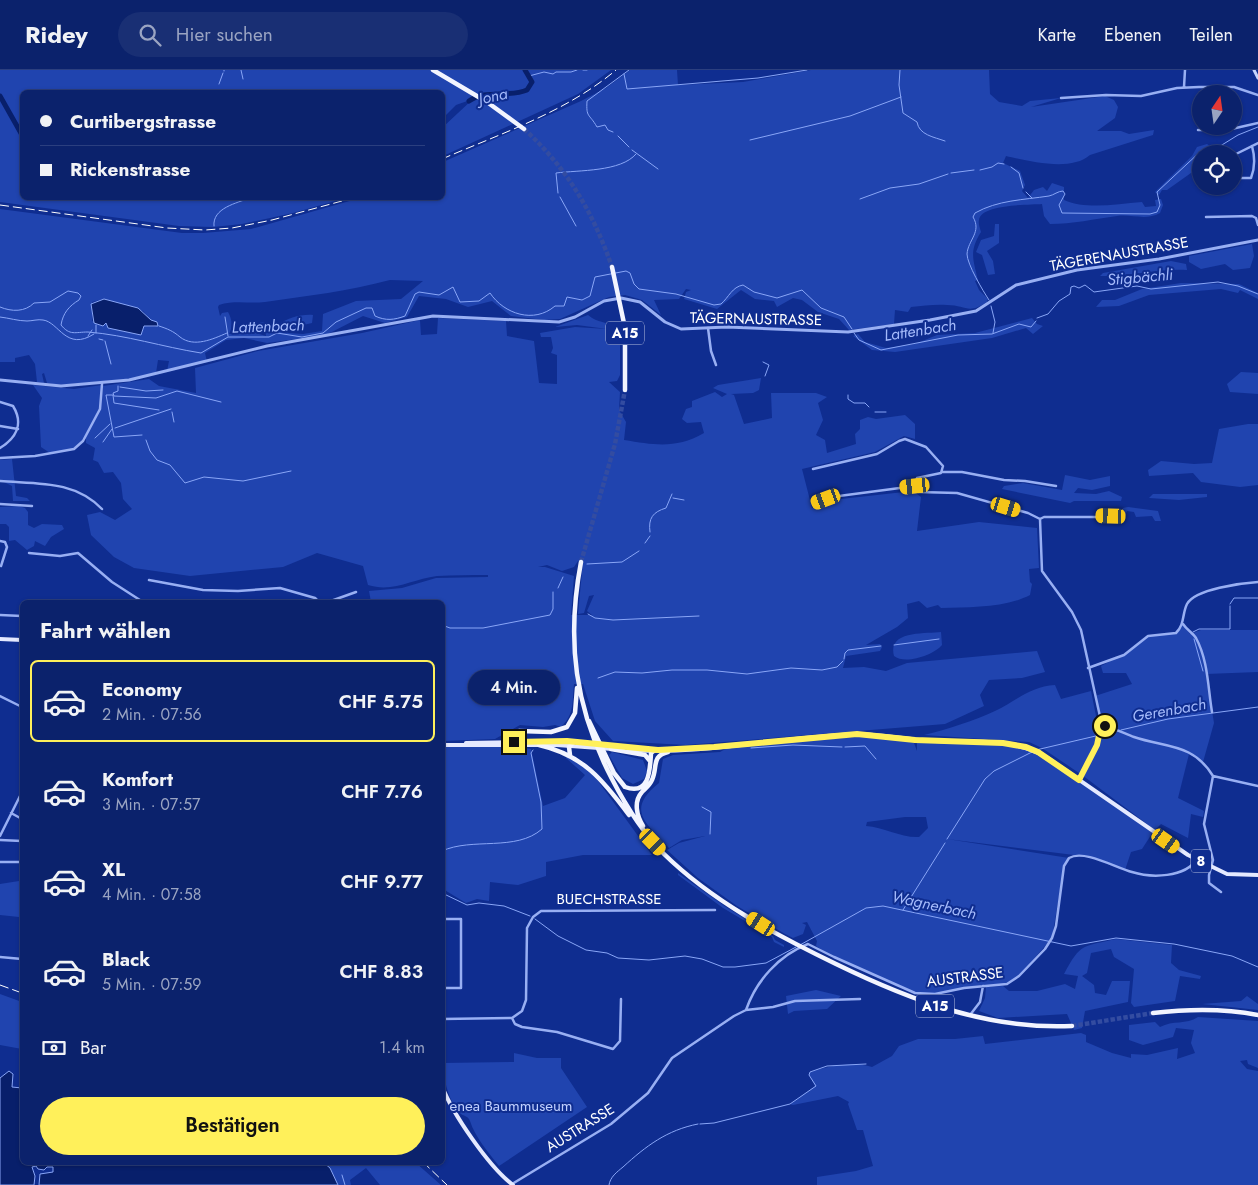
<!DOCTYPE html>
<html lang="de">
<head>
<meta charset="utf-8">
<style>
	:root { --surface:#0b226c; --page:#192f74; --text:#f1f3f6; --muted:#9aa4c2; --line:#2b3f7f; --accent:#fff05a }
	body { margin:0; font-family:Jost,sans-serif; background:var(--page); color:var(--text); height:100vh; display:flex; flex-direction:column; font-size:19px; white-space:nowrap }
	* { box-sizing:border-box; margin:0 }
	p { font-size:16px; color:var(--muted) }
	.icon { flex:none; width:28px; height:28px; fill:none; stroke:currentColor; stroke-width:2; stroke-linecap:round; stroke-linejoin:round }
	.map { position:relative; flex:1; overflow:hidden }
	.side { position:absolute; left:20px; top:530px; width:425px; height:565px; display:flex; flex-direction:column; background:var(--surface); border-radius:8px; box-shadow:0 1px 4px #0004,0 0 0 1px var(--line) }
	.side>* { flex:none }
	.guide { position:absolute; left:20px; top:20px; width:425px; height:110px; border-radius:8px; box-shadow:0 1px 4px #0004,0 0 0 1px var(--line); display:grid; align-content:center; height:110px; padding:0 20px; background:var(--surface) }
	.needle { width:32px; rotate:13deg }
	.controls { position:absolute; left:1192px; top:15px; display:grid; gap:10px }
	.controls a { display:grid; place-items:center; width:50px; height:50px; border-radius:50%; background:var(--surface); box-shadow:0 1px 4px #0004,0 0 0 1px var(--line); font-size:25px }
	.end { position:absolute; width:22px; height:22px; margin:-11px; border:6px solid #fff05a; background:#111; box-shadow:0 0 0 2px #111 }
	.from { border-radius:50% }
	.bubble { position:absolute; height:35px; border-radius:18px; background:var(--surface); box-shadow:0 1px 4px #0004,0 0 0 1px var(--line); font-size:16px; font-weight:600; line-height:35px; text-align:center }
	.car { position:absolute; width:15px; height:30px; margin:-15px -8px; border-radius:6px; box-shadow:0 0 4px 1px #0007; background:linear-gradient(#f5c518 24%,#345 0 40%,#f5c518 0 76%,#345 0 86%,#f5c518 0) }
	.guide b { display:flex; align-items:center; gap:18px; height:48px; font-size:19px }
	.guide b+b { border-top:1px solid var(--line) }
	.guide i { width:12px; height:12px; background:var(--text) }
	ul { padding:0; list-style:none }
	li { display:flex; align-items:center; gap:15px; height:82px; margin:0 10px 8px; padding:0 10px; border:2px solid transparent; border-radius:8px }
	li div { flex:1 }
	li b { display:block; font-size:19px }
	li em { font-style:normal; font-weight:600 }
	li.selected { border-color:var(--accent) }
	li>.icon { width:45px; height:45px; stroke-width:1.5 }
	h2 { padding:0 20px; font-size:22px; line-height:60px }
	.pay { display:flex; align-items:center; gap:12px; height:55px; padding:0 20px; font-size:19px }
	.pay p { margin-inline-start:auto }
	.cta { display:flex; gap:10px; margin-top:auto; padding:10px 20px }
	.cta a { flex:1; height:58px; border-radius:30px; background:var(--accent); color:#111; font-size:20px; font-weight:600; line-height:58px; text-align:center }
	header { display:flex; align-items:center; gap:30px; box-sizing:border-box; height:70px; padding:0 25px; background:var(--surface); border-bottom:1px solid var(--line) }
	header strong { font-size:24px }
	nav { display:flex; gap:28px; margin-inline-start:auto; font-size:18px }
	.search { width:350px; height:45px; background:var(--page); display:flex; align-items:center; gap:12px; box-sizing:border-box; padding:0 18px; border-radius:28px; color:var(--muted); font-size:19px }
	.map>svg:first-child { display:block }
	.green { fill:#2044af; fill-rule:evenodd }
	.water { fill:#081f6b; stroke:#89a6f7 }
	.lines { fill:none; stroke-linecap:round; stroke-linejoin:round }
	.stream { stroke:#89a6f7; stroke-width:1 }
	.river { stroke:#081f6b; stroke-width:5 }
	.trunk-tunnel { stroke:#334ca1; stroke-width:4.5; stroke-dasharray:4.5 2; stroke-linecap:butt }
	.minor { stroke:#98aff3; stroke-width:2.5 }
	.tertiary { stroke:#98aff3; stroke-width:3 }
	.secondary { stroke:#c7d4fd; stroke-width:3 }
	.primary { stroke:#e4e9ff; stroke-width:4 }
	.trunk { stroke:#f2f4ff; stroke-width:4.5 }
	.rail { stroke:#fff; stroke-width:1; stroke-dasharray:9 4; stroke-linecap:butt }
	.route { stroke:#fff05a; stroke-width:6 }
	.labels { text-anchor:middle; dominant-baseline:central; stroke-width:4; stroke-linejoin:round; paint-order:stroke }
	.shield { fill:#0f2d90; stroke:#b7c0de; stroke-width:1 }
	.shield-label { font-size:14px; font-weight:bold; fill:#fff }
	.street-label { font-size:15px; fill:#fff; stroke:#0f2d90 }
	.park-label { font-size:15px; fill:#bfcffe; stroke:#0f2d90 }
	.water-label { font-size:16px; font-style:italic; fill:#a4bafb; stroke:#0f2d90 }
</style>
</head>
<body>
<header>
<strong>Ridey</strong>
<div class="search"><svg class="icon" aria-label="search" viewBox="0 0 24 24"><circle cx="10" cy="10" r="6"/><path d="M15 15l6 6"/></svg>Hier suchen</div>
<nav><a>Karte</a><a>Ebenen</a><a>Teilen</a></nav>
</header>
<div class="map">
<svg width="1258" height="1115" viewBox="0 0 1258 1115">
	<rect width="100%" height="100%" fill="#0f2d90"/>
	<path class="green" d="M0 0H611L578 24 443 86V57L473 29 456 35 443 48 442 22H22V128H346L293 143 242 154 213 157 179 156 0 132Z
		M630 0H677L678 15 743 12 811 0H989L990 24 999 32 1022 36 1030 31 1061 28 1031 37 1105 26 1114 30 1118 37 1115 48 1097 61H1121L1129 64 1154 60 1153 65 1090 85C1071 102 1028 91 1006 86L1003 93 1020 101 1025 115 1022 121 1028 128 1034 120 1043 117 1047 121 1052 113 1064 117V130C1087 140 1116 134 1142 132L1145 137 1156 136 1155 130 1161 129 1163 135 1160 143C1146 151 1132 144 1117 146 1095 149 1072 154 1050 154L1044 146 1042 134C1029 135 981 134 979 150 978 154 980 158 981 162 969 181 973 189 978 210L975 211 979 220 988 229 987 232C968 245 966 235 947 235 935 234 923 236 911 237L908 242 895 240 894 254 849 260 839 249 818 242 802 230 793 228 777 237 774 231 755 229 741 220 717 239 684 229 686 222 691 220 686 219 679 229 654 230 661 245 642 230 625 225 609 227 560 249 544 250 511 246 492 231 468 237 446 229 419 226 407 247 385 253 363 246 326 265 267 273 244 268 226 270 205 283 207 292 167 301 169 291 158 290 156 303 130 309 58 315 47 313 44 303 42 304 44 313 37 312 35 294 29 285 15 288V292H0V139L182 163H203L251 159 360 128H442L443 92 581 31 606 18ZM390 210 423 211 401 229 356 231 323 244 322 261 303 264 288 263 290 258 312 253 313 245C301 244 287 248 278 255L260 252 259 259 265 260 266 266 249 261 229 264C233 257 232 249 228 242L222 243 220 246 218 237 219 235C235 230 249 234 265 232 307 226 349 221 390 210ZM104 229 143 241 156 257 104 254 92 251V232Z
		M1207 74 1215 80 1212 83 1201 84 1198 98 1167 120H1162L1159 125 1155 122 1192 86 1197 77Z
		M995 154H999V173L987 181 993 191 995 204 988 205 982 185 976 182 981 170 994 166Z
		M1252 174 1254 186 1250 198 1233 200 1225 194 1201 199 1189 192V186Z
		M1171 191 1186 194 1187 200C1158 198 1129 207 1100 206L1103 203Z
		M1181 213 1239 214 1258 223V229L1240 220 1238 223 1221 219 1149 225 1119 236 1096 237 1102 230H1115L1142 219Z
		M588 245C598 254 607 250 615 259V265H620V305L617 311 609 312 620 322 619 340 626 352 624 370C655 375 676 379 704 363L701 352 687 353 682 349 686 339 692 337V331L715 322 722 327 727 324 713 318 718 315 761 308 759 320 753 323 731 324 734 325 744 354 772 348 771 323H816L827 327 818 333 823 350 816 365 825 370 827 383 856 374 855 364 860 359V350L868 347 876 349 905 345 915 354V369L904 366 875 382 802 399 812 438 832 430 913 421 921 427 917 461 979 452 1037 458 1039 498 1029 499 1030 512 1032 514 1030 525C1005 538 970 537 941 538L938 535 927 538 919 531 907 534 908 548 897 557 866 575 880 574 882 577 880 581 846 586 843 598 864 597 886 601 907 593 1037 581 1045 602 1022 608 989 610 980 625 984 636 945 654 686 675 613 671 595 651 583 614H574C572 631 575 644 561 657L555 655 543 657 520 655 495 669 443 671 442 532H371L369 521 402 518 436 508 488 507V505C471 505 453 505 437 506 412 509 393 523 368 515L363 496 317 483 283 497 190 506 134 498 114 487 91 465 87 445 100 442 115 450 132 439 123 429 121 413 113 402 104 403 98 392 93 390 95 378 86 373V368L74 379 50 383 41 377 39 336 42 328 33 315 74 319 102 315 100 338 103 316 149 309 159 316 196 323 195 298 258 281 362 263 420 250 421 265 437 264 438 248 506 251 507 266 534 271 539 313 557 314V285L551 283 553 278 551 267H541L540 263 575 257 607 259 577 255 555 257ZM578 491H583L578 544 584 543 589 526 594 525 587 541 592 545H571L574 506 545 497H538L547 495 562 501 574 497Z
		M1032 248 1037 254 1043 256 1033 264 1026 258 992 268 895 282 872 280 853 266 858 264 865 272 886 278 915 274 937 265 975 263Z
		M1241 302 1258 303V324L1230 322 1227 314Z
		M1248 354H1258V415L1240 417 1201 412 1193 403 1149 406 1148 400 1161 391 1194 394 1212 393 1219 359Z
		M12 389 16 426 27 428 30 431H13L12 416 0 410V390Z
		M1065 405 1090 410 1110 406V416L1092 420 1078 418 1074 423 1096 424 1109 421 1122 427 1121 431H1074L1070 433 1002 419 1004 416 1023 413 1062 420Z
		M1153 424H1207V427L1179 430 1149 428Z
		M19 436 25 438 28 442V455L34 458 42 454 62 455 64 459 51 467 45 476 35 471 34 476 27 480 15 470 9 471V457L6 454H0V437Z
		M1128 437 1158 441 1161 451H1155L1152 446 1136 447 1134 442 1127 441 1124 447 1121 446 1123 438Z
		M1183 554 1190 564 1201 560H1258V602L1206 604 1214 653 1203 692 1189 684 1178 728 1204 741 1203 747 1191 744 1188 768 1161 754 1155 760 1082 705 1042 678 1029 672 924 665C948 659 973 651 995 641 1016 631 1031 616 1055 615L1061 629 1091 621 1100 666 1102 662 1119 660 1103 653 1095 626 1132 614 1126 603H1103L1101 596 1124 584 1148 566 1176 563Z
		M941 562 942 575C934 585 905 595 894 586 887 560 926 564 941 562Z
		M857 667H880L914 673 917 681V672L1004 674 1038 682 1153 762 1142 779 1131 782 1125 800 1100 790 1082 786 947 769 1069 788 1064 796 1052 868 1019 906 1007 914 964 918 935 924 915 923 833 887 816 876 817 871 807 852 802 853 806 855 803 864 793 868 785 864 737 836 698 808 667 780 679 773 705 766 682 770 669 778C646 753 625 740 659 713L663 689 673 685 720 682 729 677ZM905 747H926L928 758 919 767C901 768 884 757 866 756L867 752Z
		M443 677H518L531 679 543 736 565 728 585 705 566 688 567 686 589 701 598 711 652 785H583L546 792V806L518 815 490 812 489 831 477 829 466 833 443 819Z
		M612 682 643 690 647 701 644 709 633 714 622 708 609 685Z
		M678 803 726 837 773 866 775 870 784 875V877L774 872 772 867 723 838 678 805Z
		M19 811V847L0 845V814Z
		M1116 869 1172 875 1171 893 1179 900 1201 906 1200 909 1180 906 1175 931 1134 937 1131 933 1134 899 1114 887 1111 879 1091 883 1087 903 1082 906 1094 915 1095 923 1106 925 1112 911H1130L1128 932 1085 941 1082 958 1074 960 1067 944 998 948 979 941 985 928 986 917 1003 916 1009 921H1037L1065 914 1075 919 1078 906 1064 904C1081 872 1083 877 1116 869Z
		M816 920 841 926 827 939 794 941 788 944 786 926Z
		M0 924 22 932V979L0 975Z
		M1247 926 1258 934V940L1202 934 1241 931Z
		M1198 947 1258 951V998L1248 994 1247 990 1240 991 1247 999 1258 1001V1115H817V1107L856 1101 873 1096 863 1060H857L848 1034 849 1032 838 1026 793 1035 790 1034 815 1016 809 1005 810 1002C829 996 853 991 872 997L892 986 899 976 918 969H955L983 966 985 974 1081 963 1086 965V972L1112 983 1131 988V984L1147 985 1178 978 1177 989 1195 983 1191 973 1194 960 1176 958 1173 967 1143 975 1129 970V955L1155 952 1160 957C1173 950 1186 955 1198 947Z
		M514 983 537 988H561V998L587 1037 499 1096C488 1082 475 1067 470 1051 468 1046 464 1046 461 1044 449 1033 443 1008 443 993L514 992Z
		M324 1093H416L441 1115H380L366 1098 350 1110 351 1115H338L330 1098Z"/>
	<path class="water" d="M104 229 138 238 151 250 157 252 158 256H144L141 265 108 258 106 253 103 256 94 253 91 234Z
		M9 1001 13 1004 12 1017 22 1018V1092L324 1093 330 1098 338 1115H39L40 1104 53 1102V1097H47L44 1100 38 1099 36 1096 32 1097 35 1106 34 1115H0V1008Z"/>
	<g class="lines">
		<path class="stream" d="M241 0 243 9
			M583 0H587
			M900 0 899 15 903 43 917 52C919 65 934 67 945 71
			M224 1V0
			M624 4 627 19 758 8 807 0
			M529 6 544 2 553 4 556 2H571L577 0
			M219 14 223 3
			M613 62 608 60 605 55 597 57C589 43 586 48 587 31L629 0
			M618 66 629 77
			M750 70 850 46 901 27
			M632 80 658 99
			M1011 97 1019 103 1023 118
			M980 100 992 97 998 93 1004 94
			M951 103 974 100
			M1026 122 1032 128
			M558 123 556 103C579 100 621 102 636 84
			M560 127 576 156
			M860 129 890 118 919 114 948 104
			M214 156C212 138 237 133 250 128
			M989 230C983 221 967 194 967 184 968 170 982 162 973 147L975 143C998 130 1023 130 1049 126 1054 125 1058 121 1063 121L1065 124 1059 135 1062 143 1150 144 1157 142 1160 135 1157 122 1202 80 1217 78 1238 65 1258 57
			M991 236 995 252 993 263
			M0 237C12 242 25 242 34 233L50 232 68 221 78 223 81 226 79 230C69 236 63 243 61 255 70 266 75 262 88 262 126 265 163 277 201 283L228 267H269L277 263 302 267 323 263 336 252 366 238H372L375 246C386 251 394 250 405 246L415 224 419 222 439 225 453 217 460 232 479 231 490 223C504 244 534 254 555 236H564L567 227 582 230 590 226 595 207 626 201 630 203 634 214 639 219 676 224 714 235 721 234C729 227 732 217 743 215L754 222 777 228 802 220 821 238 844 247 852 259
			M0 247C9 248 18 251 27 251 32 251 38 249 43 250 59 252 66 282 94 264
			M225 247 228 266
			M1037 248 1048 244 1059 231 1070 224 1071 217 1074 216 1079 218 1085 215 1094 222 1137 216 1151 219 1218 212 1238 216 1258 224
			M159 256C168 259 173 261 180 267 194 278 213 269 227 263
			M96 263V255
			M854 263 859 270 881 280 958 265 992 264 1019 254 1031 257 1036 251
			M88 266 92 260
			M99 269 103 270
			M105 271 111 294
			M763 292 769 295 765 306
			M118 316V321L113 323 114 326 156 328 177 321 221 332
			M120 317 146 321 163 320
			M848 325V329L854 333H865L869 337
			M172 342 174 352
			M875 342H886
			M115 358 171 339
			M142 365 114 367 106 325H113L114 333 159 340
			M95 368 110 354
			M146 370 150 381 157 390 170 395 185 413 204 407 243 411 291 401
			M103 372 112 359
			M673 428 684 430
			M650 462C648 448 653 442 666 438L672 424
			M645 473 650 466
			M587 494 622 492 639 481
			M558 518 563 507
			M1230 534 1234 528H1258
			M588 544 595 548 613 550 699 546
			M442 555 450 558H483L550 545 553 539V522
			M1193 562 1199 559H1230V536
			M1194 569 1203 601
			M894 575 939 569
			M844 589 845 583 848 580 881 576
			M598 608 615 602 642 603 672 600H707L747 604 791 598 822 600 837 597 843 591
			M1121 660 1168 649 1258 637
			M845 677 865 676 876 689
			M751 678 793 675 842 677
			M1036 680 1117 661
			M702 737 711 742 710 764
			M947 769 985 709 994 701 1032 682
			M442 781C472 767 516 782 542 759L541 732 531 683 533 680
			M442 823 467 835 479 833 504 836 530 846
			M903 840 945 773
			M535 849 558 866 586 880 607 883 618 888 649 890 685 886 702 889 723 897H735L766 893 796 877
			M800 875 866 838 883 836 1071 876 1116 868 1174 874 1232 886 1258 897
			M700 1054 714 1053 790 1034 816 1016 809 1005 810 1002 827 996 866 994
			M342 1105 345 1115
			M609 1115C610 1107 617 1102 623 1097 646 1076 667 1060 698 1054"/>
		<path class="river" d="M0 26 22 65
			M469 31C486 19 508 28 527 20L532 12 525 0
			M137 128H171"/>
		<path class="trunk-tunnel" d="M524 59C567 98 593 142 612 197
			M581 492 615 374 625 320
			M1072 956 1153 943"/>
		<path class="minor" d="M1184 17 1185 0
			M1061 28 1106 25 1141 26 1177 18 1199 17H1234L1258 25
			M1198 60H1227L1258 53
			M1234 85 1258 73
			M1200 101H1201
			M1234 108H1251C1255 98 1255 87 1252 76
			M1206 147 1252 146 1256 148 1258 155
			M708 258 711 281 716 295
			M0 332 13 336C24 354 16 368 0 378
			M0 356 18 359
			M0 388 35 386 74 379 83 371 100 339 102 314
			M813 399 877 384 899 371 905 369 926 377 943 396 941 403 917 408 915 416 919 422 957 423 1028 443 1040 449 1042 501 1072 542 1081 560 1101 651 1097 675 1079 709
			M943 402H962L1004 410 1025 411 1056 416
			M0 411C37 414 74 410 102 439
			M0 434 32 436
			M813 434 839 426 915 416
			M1040 449 1044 447H1121
			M0 471 5 472 7 477 1 496
			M29 483 60 486 78 483 112 512 143 532
			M149 510 203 520 238 521 280 518 315 528 319 532
			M328 532 356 522
			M0 545 22 546
			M1183 554C1187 560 1193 563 1196 568 1208 590 1208 618 1212 642
			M1088 598 1124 585 1148 566 1176 563C1185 554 1182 544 1187 534 1195 519 1242 513 1258 512
			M0 626 22 637
			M1101 656C1113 657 1123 663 1134 667 1166 678 1193 673 1213 706L1204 754 1213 790 1209 805V813L1221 822
			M1213 706 1258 716
			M11 743 22 749
			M0 766 22 722
			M0 770 22 771
			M0 792H22
			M442 849H461V918H442
			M0 887 22 889
			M746 940C756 911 779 885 808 874L834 887 915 923 935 924 964 918 1007 914 1019 906 1045 879 1052 868 1056 856 1064 796 1069 788C1084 779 1116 798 1132 802 1151 808 1185 808 1197 789
			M970 945 980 932 983 916
			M512 948 515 954 522 957 557 962 613 979 620 971 621 929
			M442 949 512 948 522 941 526 930 527 858 533 847 541 841 715 840
			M512 1114 611 1054 648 1023 672 988 734 946 746 940 773 937 795 931 860 929"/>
		<path class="tertiary" d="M0 310 61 316 129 310 267 276 433 246 559 252 575 247 604 231 621 228 640 232 665 252 681 259 727 257 848 262 930 250 976 241 1016 215 1077 200 1159 189 1258 170"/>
		<path class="secondary" d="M1254 0 1258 8"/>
		<path class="primary" d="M0 569 22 570
			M466 673 567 671 655 680 711 677
			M442 675H557L613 679
			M629 680C705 685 780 667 856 664 882 664 908 670 935 671 972 672 1013 668 1046 687L1188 785 1227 804 1258 805
			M442 1016C452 1043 489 1097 513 1115"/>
		<path class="trunk" d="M433 0 487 32 524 59
			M612 197 625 258V320
			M581 492C566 571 575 638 612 709 626 736 642 762 664 784 712 831 776 865 836 894 910 930 988 960 1072 956
			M589 651 614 703 625 717C650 726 650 699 651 683L655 680
			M515 664 516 675
			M506 672 519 661 551 662 567 657 575 643 577 618
			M539 675C583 685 603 710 629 745
			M611 679 645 685 650 691
			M570 685 569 677 574 672
			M643 756C637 746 633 732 642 722 646 718 650 715 652 710 658 697 651 686 668 682
			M1153 943C1188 939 1222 938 1258 945"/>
		<path class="rail" d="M442 89C502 63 566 42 616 0
			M0 135 167 158 205 160 232 158 272 150 353 128
			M0 915 22 923
			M423 1092 447 1115"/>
	</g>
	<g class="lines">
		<path class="route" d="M514 672 567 671 658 680 714 677 857 664 915 670 1003 673 1026 677 1038 682 1079 710 1097 675 1101 656H1105"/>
	</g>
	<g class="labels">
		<g class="shield">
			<rect x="606" y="251.5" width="38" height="23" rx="4"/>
			<rect x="1191" y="779.5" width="20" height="23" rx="4"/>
			<rect x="916" y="924.5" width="38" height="23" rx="4"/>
		</g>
		<g class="shield-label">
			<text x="625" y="263">A15</text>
			<text x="1201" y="791">8</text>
			<text x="935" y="936">A15</text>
		</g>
		<g class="street-label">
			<text transform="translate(1119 184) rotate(-10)">TÄGERENAUSTRASSE</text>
			<text transform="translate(756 249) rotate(1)">TÄGERNAUSTRASSE</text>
			<text x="609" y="829">BUECHSTRASSE</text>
			<text transform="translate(965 907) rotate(-7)">AUSTRASSE</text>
			<text transform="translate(580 1058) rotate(-32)">AUSTRASSE</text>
		</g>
		<g class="park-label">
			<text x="511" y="1036">enea Baummuseum</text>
		</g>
		<g class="water-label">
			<text transform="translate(493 26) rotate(-12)">Jona</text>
			<text transform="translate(1140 207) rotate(-5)">Stigbächli</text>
			<text transform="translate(268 256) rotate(-2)">Lattenbach</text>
			<text transform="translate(920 260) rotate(-9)">Lattenbach</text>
			<text transform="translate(1169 640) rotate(-10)">Gerenbach</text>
			<text transform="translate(934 835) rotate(12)">Wagnerbach</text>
		</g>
	</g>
</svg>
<div class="controls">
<a><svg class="needle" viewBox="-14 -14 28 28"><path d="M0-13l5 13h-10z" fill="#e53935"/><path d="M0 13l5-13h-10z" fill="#9aa4c2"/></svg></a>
<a><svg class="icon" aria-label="locate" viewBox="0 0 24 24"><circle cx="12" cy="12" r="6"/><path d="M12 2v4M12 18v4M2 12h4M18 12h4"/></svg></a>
</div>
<i class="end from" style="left:1105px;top:656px"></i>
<i class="end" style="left:514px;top:672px"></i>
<div class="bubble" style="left:468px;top:600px;width:92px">4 Min.</div>
<i class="car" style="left:915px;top:416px;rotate:264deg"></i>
<i class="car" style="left:826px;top:429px;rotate:250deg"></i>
<i class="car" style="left:1006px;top:437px;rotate:107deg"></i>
<i class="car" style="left:1111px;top:446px;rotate:272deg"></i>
<i class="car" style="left:1166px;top:771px;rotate:125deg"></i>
<i class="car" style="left:653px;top:772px;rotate:136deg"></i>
<i class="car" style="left:761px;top:854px;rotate:302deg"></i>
<div class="guide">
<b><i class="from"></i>Curtibergstrasse</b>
<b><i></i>Rickenstrasse</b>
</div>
<section class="side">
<h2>Fahrt wählen</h2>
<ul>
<li class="selected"><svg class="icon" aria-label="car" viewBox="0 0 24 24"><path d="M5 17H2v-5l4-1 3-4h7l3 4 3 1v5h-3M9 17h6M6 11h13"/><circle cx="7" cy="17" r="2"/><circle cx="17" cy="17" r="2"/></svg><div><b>Economy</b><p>2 Min. · 07:56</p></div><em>CHF 5.75</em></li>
<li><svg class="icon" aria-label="car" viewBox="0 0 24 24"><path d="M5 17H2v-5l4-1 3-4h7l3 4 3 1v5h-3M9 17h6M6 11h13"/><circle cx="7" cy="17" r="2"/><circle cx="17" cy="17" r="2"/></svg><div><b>Komfort</b><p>3 Min. · 07:57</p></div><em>CHF 7.76</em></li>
<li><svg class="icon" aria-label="car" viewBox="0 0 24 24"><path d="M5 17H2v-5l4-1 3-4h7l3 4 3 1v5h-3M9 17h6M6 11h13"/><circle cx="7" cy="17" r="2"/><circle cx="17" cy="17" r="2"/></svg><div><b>XL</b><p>4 Min. · 07:58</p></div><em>CHF 9.77</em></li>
<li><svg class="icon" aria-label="car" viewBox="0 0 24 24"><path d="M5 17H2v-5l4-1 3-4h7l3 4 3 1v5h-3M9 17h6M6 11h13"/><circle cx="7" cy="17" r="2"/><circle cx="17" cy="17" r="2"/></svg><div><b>Black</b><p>5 Min. · 07:59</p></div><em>CHF 8.83</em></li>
</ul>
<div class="pay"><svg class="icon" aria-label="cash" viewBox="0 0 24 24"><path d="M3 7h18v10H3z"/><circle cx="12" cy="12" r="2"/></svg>Bar<p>1.4 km</p></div>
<div class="cta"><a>Bestätigen</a></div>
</section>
</div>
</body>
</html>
